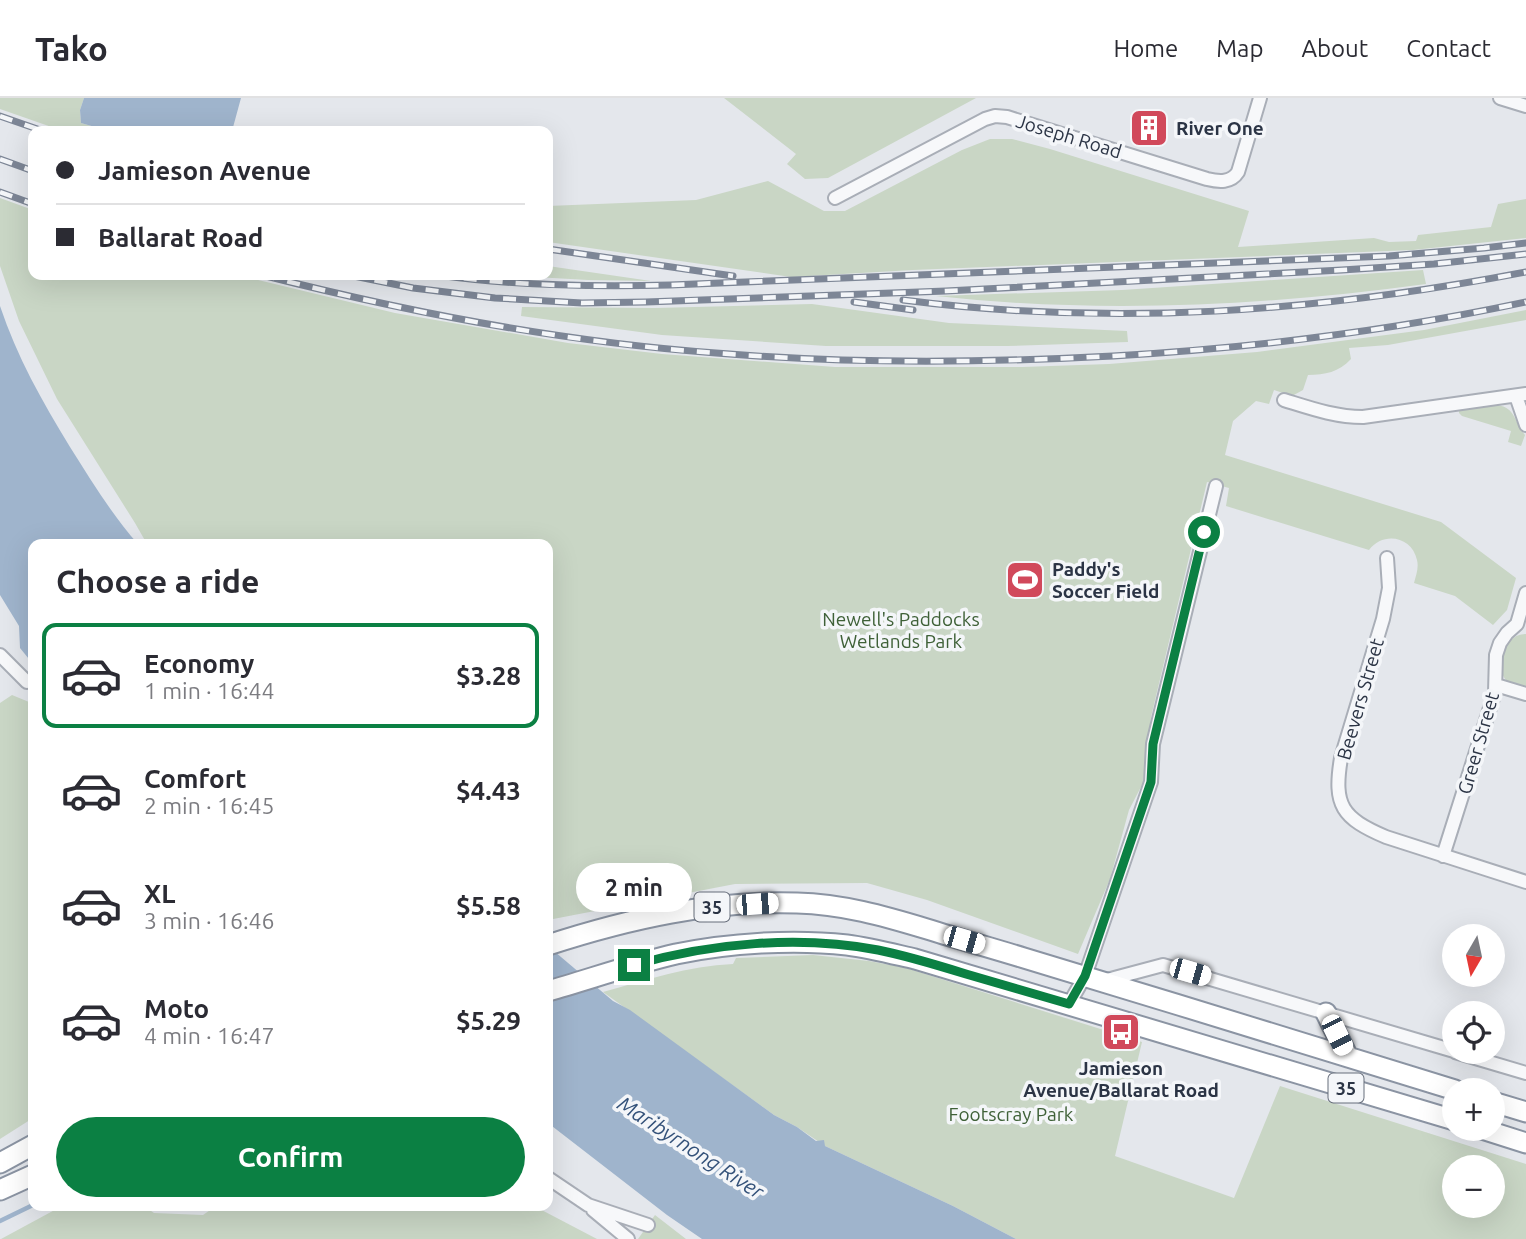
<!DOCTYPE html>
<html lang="en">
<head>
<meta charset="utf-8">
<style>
	:root { --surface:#fff; --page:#f7f7f7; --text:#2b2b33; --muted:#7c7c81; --line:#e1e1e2; --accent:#0b8043 }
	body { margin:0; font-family:Ubuntu,sans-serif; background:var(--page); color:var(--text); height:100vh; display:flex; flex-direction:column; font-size:26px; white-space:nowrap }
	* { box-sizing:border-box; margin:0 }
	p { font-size:23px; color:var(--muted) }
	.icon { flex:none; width:38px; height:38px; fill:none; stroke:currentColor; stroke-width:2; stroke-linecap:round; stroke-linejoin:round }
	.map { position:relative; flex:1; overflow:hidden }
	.panel { position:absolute; left:28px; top:441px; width:525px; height:672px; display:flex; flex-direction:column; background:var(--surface); border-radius:14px; box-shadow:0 7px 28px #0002 }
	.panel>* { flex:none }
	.hud { position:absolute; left:28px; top:28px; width:525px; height:154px; border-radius:14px; box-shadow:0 7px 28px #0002; display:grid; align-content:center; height:154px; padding:0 28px; background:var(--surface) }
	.needle { width:46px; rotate:189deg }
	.fabs { position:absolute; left:1442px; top:826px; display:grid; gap:14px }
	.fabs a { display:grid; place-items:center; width:63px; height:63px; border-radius:50%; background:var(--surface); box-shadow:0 7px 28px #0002; font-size:35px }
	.end { position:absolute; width:32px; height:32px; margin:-16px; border:9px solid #0b8043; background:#fff; box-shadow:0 0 0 4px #fff }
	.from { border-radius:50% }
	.bubble { position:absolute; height:49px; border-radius:24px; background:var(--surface); box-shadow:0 7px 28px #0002; font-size:23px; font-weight:700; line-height:49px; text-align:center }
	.car { position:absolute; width:21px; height:42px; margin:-21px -10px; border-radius:9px; box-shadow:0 0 5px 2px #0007; background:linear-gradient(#fff 24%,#345 0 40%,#fff 0 76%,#345 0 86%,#fff 0) }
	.hud b { display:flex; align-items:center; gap:24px; height:66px; font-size:26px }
	.hud b+b { border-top:2px solid var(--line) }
	.hud i { width:18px; height:18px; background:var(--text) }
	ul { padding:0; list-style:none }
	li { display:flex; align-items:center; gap:21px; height:105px; margin:0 14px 10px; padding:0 14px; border:4px solid transparent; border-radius:14px }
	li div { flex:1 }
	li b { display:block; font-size:26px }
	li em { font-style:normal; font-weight:700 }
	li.on { border-color:var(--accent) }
	li>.icon { width:63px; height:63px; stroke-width:1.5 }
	h2 { padding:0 28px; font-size:32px; line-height:84px }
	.primary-button { display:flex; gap:14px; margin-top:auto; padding:14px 28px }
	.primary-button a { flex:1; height:80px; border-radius:42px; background:var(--accent); color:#fff; font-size:28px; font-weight:700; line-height:80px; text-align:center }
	header { display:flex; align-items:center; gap:42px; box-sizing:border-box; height:98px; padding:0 35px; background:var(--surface); border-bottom:2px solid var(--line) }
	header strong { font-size:33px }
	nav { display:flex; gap:38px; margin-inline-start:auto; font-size:24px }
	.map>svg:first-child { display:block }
	.green { fill:#c9d6c5; fill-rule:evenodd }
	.water { fill:#9fb4cc }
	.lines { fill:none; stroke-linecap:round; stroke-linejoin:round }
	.stream { stroke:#9fb4cc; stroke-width:4.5 }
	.minor-casing { stroke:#a9aeb7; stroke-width:16 }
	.trunk-casing { stroke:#8b94a3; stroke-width:23 }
	.minor { stroke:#f7f8fa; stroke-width:12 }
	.trunk { stroke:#fff; stroke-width:19 }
	.rail-casing { stroke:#7d8696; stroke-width:7 }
	.rail { stroke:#f4f6f9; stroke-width:4.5; stroke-dasharray:13; stroke-linecap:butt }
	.route { stroke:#0b8043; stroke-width:9 }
	.labels { text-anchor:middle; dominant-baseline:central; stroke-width:7; stroke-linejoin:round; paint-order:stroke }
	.shield { fill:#f4f6f9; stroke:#676e7b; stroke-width:2 }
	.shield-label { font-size:18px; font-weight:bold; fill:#2b3445 }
	.poi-label { font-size:19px; font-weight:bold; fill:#2b3445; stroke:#f4f6f9; text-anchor:start }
	.street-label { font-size:19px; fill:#2b3445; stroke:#f4f6f9 }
	.park-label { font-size:19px; fill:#3f6138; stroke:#f4f6f9 }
	.water-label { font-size:21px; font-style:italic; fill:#34527a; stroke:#f4f6f9 }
</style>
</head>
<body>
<header>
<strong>Tako</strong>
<nav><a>Home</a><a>Map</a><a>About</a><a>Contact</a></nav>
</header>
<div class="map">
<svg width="1526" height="1141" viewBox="0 0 1526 1141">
	<rect width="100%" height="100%" fill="#e4e7ec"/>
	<path class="green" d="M0 0H84L80 12 81 25 109 33H63L0 11Z
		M724 0H976L828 80 805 81 787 66 796 56Z
		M990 41H1012L1050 51 1249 113 1238 149 1374 140 1389 144 1416 143 1418 137 1491 129 1498 106 1526 101V140L1413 152 913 172 791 179 548 144V108L696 102 768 83 824 113H845L962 52Z
		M0 100 33 112V177H237L395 215 568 245 662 256 835 269H1022L1109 266 1257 254 1424 232 1526 212V222L1388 247 1349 250 1351 261C1339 274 1325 277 1308 277L1303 292 1292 298 1274 292 1269 306 1256 303 1233 323 1225 357 1441 424 1516 480 1507 512 1493 527 1455 498 1414 485C1416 477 1419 470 1417 462 1412 438 1383 433 1369 452L1226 408 1229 390 1207 384 1151 619 1143 685 1129 712 1110 781 1078 856 927 802 867 785 735 786 548 822V446H147L135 425 57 301 19 223 0 168Z
		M548 168 651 183 588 182 499 177H548Z
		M1423 172 1426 186C1264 208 1099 216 936 198L1122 192Z
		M812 206 949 225 1127 233 1128 244 1007 248H826L662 237 521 218 522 209 655 210Z
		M1493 307C1516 307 1513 323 1525 337L1521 348 1508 344 1511 333 1462 318 1459 315V312L1462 311Z
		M1526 536V592C1519 589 1510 588 1505 581 1496 568 1501 547 1515 539 1517 537 1523 536 1526 536Z
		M12 597 29 604 33 608V1020L0 1041V605Z
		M813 857 869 863 906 870 1142 944 1115 1058 1234 1100 1280 988 1526 1066V1141H1016L953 1108 825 1048 797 1029 774 1017 603 894C646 882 688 868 733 866L736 860ZM1454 1069H1493V1108H1454Z
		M62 1108H144L154 1115 203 1117 216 1108H534L597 1141H1Z
		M655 1117 686 1141H638Z"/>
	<path class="water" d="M84 0H241L232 33H109L81 25 80 12Z
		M0 208C17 259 42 303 70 349 91 382 112 417 138 446H33V566L20 550 19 528 0 497Z
		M548 848 613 903 630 912 774 1017 797 1029 816 1043 824 1042 825 1048 953 1108 1016 1141H702L667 1117 548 1025Z"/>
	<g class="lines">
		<path class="stream" d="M0 1123 33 1107"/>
		<defs>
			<path id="minor" d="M1500 0 1526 8
				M835 100 985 21 995 18 1007 19 1207 81C1219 84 1231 85 1238 74L1260 0
				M1516 298 1526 327
				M1284 302C1310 310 1335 319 1363 319L1526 296
				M1387 460 1389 490 1383 521 1341 660C1333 708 1342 720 1386 739L1526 784
				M0 557 27 584
				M1496 587 1526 596
				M1443 758 1495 594 1496 557 1500 545 1507 535 1517 526 1526 495
				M1103 883 1163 867 1454 953
				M1069 906 1085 878 1151 684 1153 646 1216 388
				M1455 954 1526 975
				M548 1080 588 1107 648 1127
				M593 1112 628 1141"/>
			<path id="trunk" d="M548 847C628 821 712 802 797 805 842 806 884 818 927 831 959 841 991 850 1024 860 1168 903 1311 948 1455 992
				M548 893C590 881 633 866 676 856 729 845 793 841 847 847 870 850 893 856 915 861L1454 1022
				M1326 915 1348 959
				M1493 1004 1526 1014
				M1482 1031 1526 1045
				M0 1065 33 1047
				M0 1092 33 1077"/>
		</defs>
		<use href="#minor" class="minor-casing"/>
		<use href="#trunk" class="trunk-casing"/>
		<use href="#minor" class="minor"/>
		<use href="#trunk" class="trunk"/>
		<defs>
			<path id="rail" d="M0 18 43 33
				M0 61 33 73
				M0 94 33 106
				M548 151 733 178
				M262 177C411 215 563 244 716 255 848 266 981 265 1113 258 1252 250 1390 233 1526 204
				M349 177 413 190 495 200 582 205 646 204 946 193 1342 172 1434 166 1526 156
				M438 177C515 188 593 189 670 187L1389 158 1484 150 1526 145
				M903 202C1115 229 1317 214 1526 174
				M854 204 913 212"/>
		</defs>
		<use href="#rail" class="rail-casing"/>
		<use href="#rail" class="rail"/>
	</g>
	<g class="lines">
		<path class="route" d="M634 867C711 845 799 837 878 852 908 858 937 867 966 876 1000 886 1035 896 1069 906L1085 878 1151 684 1153 646 1204 434"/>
	</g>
	<defs>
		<symbol id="building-square" viewBox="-11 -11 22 22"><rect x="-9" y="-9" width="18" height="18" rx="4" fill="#d1495b" stroke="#f4f6f9"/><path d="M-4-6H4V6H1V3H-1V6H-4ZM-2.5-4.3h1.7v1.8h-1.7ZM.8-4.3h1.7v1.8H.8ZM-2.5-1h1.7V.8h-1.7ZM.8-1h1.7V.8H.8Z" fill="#fff"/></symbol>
		<symbol id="stadium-square" viewBox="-11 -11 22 22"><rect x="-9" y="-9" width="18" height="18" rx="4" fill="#d1495b" stroke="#f4f6f9"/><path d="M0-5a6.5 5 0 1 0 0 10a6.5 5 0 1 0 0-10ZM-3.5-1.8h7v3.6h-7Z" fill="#fff"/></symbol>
		<symbol id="bus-square" viewBox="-11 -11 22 22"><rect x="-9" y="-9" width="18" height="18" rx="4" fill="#d1495b" stroke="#f4f6f9"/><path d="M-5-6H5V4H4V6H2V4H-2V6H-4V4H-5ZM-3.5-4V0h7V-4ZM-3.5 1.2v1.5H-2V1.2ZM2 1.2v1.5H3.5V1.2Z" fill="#fff"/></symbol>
	</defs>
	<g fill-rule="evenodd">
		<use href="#building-square" x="1127" y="8" width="44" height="44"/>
		<use href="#stadium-square" x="1003" y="460" width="44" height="44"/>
		<use href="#bus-square" x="1099" y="912" width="44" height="44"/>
	</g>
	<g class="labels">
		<g class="shield">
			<rect x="694.5" y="794.5" width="35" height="29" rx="5"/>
			<rect x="1328.5" y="975.5" width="35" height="29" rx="5"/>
		</g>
		<g class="shield-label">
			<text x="712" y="809">35</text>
			<text x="1346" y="990">35</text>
		</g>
		<g class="poi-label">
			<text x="1176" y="30">River One</text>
			<text x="1052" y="471">Paddy's<tspan x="1052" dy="22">Soccer Field</tspan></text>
			<text x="1121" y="970" text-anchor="middle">Jamieson<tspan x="1121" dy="22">Avenue/Ballarat Road</tspan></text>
		</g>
		<g class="street-label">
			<text transform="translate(1069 38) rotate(17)">Joseph Road</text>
			<text transform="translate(1360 601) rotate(-74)">Beevers Street</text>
			<text transform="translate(1478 645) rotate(-74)">Greer Street</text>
		</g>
		<g class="park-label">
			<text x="901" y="521">Newell's Paddocks<tspan x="901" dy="22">Wetlands Park</tspan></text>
			<text x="1011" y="1016">Footscray Park</text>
		</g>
		<g class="water-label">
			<text transform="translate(691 1049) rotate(33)">Maribyrnong River</text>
		</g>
	</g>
</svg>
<div class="fabs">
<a><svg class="needle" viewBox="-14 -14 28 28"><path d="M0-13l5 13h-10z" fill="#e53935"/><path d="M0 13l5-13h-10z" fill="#7c7c81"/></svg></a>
<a><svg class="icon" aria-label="locate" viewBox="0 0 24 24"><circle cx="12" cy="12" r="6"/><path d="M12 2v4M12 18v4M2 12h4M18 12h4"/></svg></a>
<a>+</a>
<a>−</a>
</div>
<i class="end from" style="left:1204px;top:434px"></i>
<i class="end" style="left:634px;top:867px"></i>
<div class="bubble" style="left:576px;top:765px;width:116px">2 min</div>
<i class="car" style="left:757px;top:806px;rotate:86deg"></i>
<i class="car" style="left:964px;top:842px;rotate:106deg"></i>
<i class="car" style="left:1190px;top:874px;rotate:106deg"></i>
<i class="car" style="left:1337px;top:937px;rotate:154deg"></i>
<div class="hud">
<b><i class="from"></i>Jamieson Avenue</b>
<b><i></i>Ballarat Road</b>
</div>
<section class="panel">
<h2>Choose a ride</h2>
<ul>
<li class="on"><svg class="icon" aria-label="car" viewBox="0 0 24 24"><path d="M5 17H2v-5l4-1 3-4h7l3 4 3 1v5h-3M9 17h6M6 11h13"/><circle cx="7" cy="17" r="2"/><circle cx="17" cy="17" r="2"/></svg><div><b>Economy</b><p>1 min · 16:44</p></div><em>$3.28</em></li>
<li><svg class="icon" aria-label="car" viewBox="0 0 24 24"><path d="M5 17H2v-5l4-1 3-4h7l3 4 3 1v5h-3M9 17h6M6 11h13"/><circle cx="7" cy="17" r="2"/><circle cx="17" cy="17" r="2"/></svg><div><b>Comfort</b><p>2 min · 16:45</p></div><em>$4.43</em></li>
<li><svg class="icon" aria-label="car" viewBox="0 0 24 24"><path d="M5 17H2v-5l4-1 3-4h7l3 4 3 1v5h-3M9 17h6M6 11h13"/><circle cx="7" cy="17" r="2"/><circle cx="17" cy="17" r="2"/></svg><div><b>XL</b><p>3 min · 16:46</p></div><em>$5.58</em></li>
<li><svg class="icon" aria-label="car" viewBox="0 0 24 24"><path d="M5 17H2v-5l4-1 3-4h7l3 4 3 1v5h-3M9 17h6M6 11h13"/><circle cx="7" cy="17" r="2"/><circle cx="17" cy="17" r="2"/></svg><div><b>Moto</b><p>4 min · 16:47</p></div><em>$5.29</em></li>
</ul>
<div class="primary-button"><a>Confirm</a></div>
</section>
</div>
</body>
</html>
